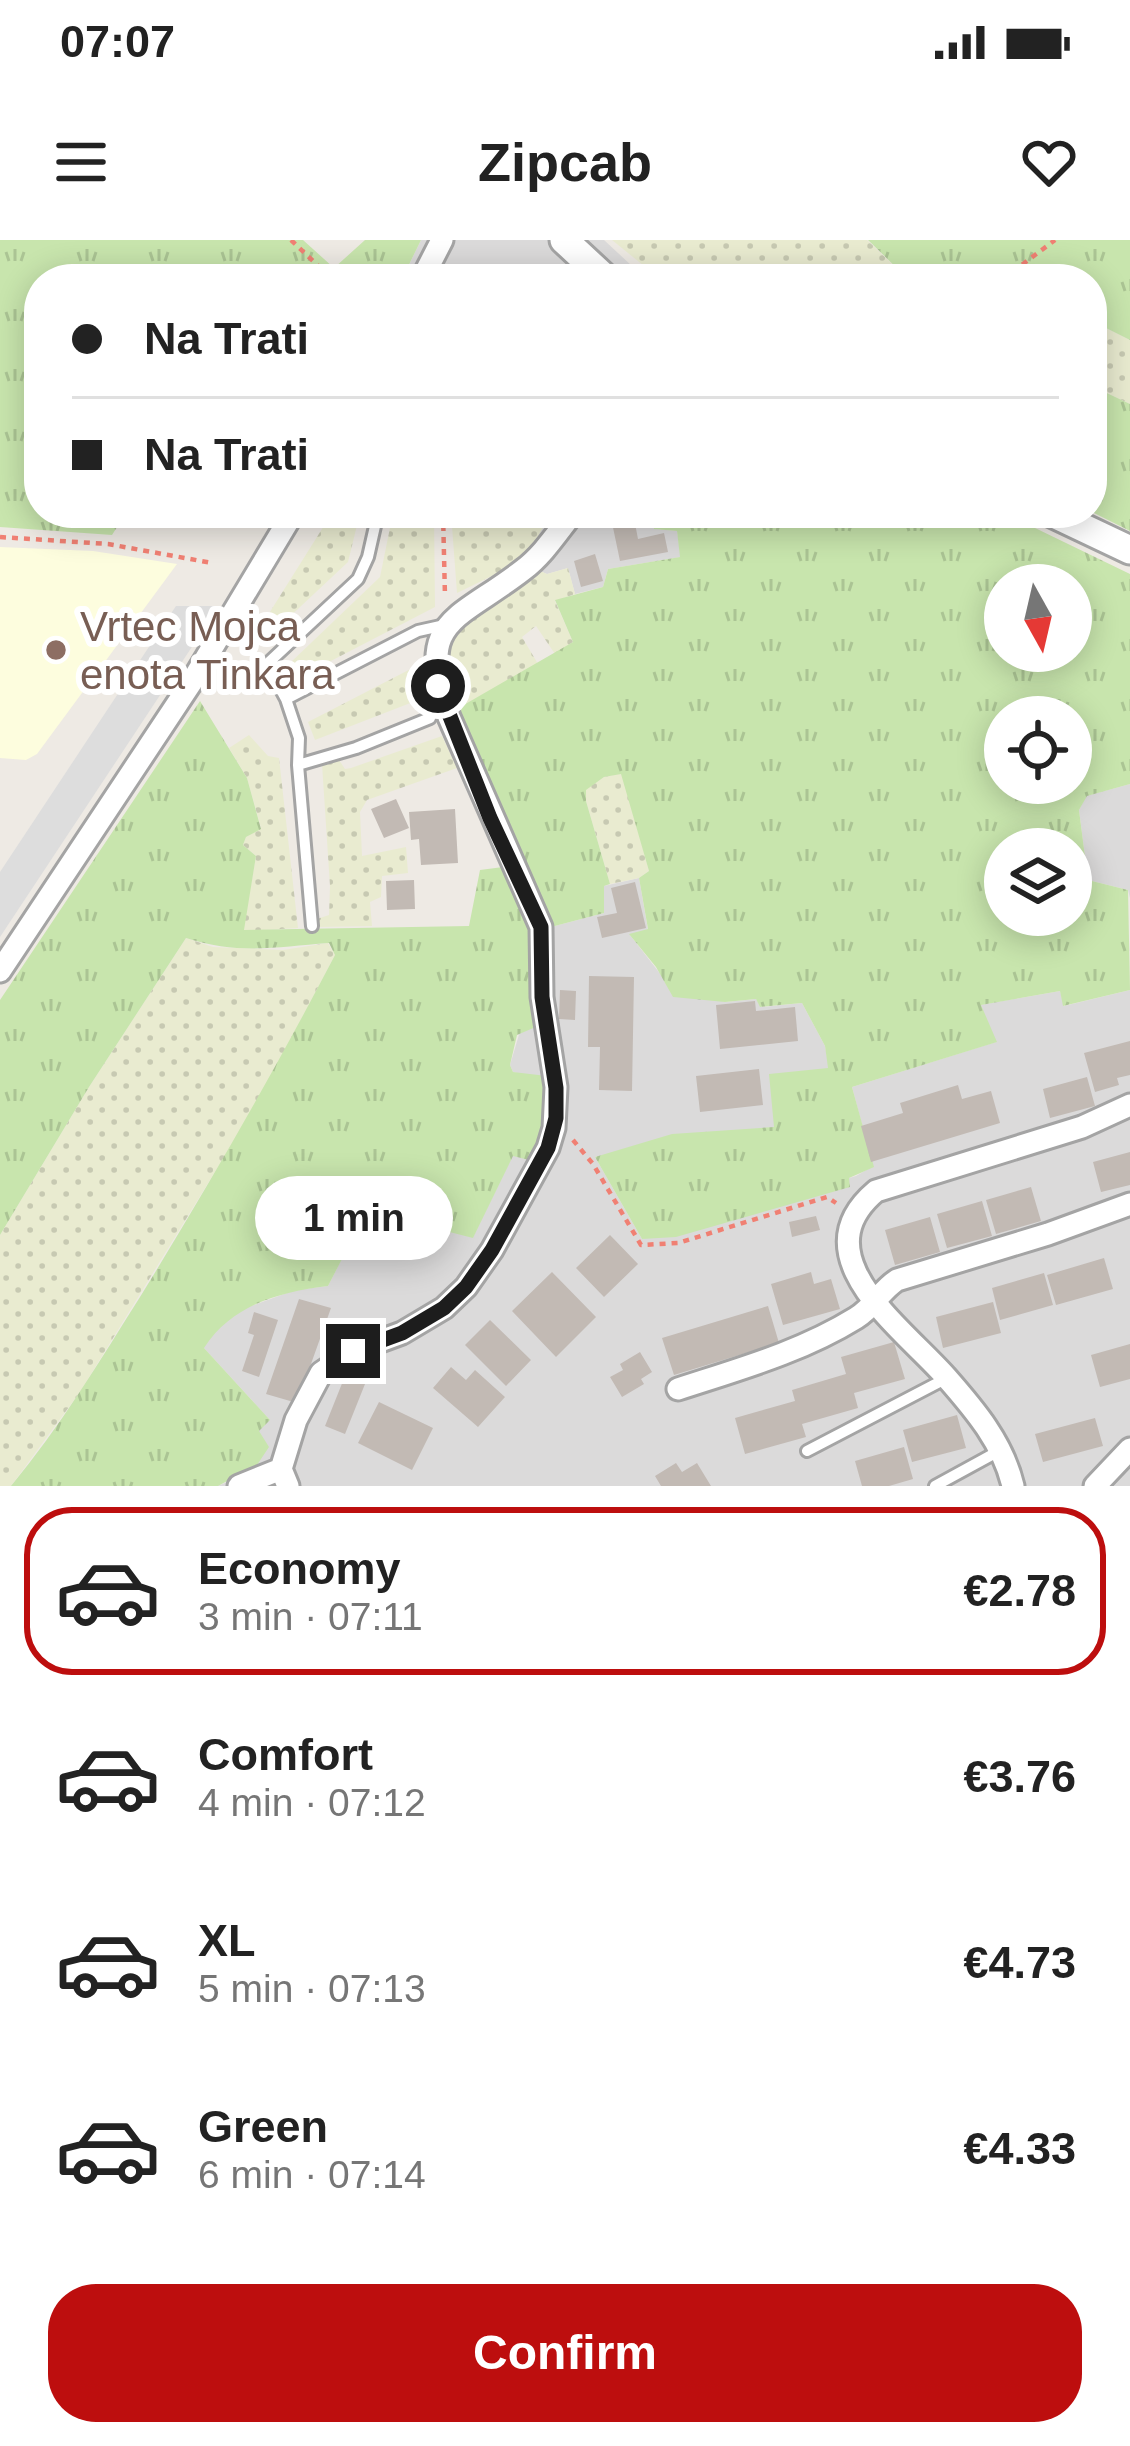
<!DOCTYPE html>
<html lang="en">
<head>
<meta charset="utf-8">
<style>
	:root { --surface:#fff; --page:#f6f6f6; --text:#222; --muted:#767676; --line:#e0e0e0; --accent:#bd0e0e }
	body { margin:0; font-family:Helvetica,sans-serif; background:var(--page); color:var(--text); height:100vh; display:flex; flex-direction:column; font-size:45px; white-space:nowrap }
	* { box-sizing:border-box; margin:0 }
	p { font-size:39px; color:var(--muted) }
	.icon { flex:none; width:66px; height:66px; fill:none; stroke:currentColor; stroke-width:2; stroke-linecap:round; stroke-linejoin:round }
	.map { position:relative; height:1246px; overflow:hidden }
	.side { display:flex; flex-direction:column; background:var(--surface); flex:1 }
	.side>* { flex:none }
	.hud { position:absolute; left:24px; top:24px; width:1083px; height:264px; border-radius:48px; box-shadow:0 6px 30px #0003; display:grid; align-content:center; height:264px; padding:0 48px; background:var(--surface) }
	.needle { width:78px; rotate:172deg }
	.tools { position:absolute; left:984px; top:324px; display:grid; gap:24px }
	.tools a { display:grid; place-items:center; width:108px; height:108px; border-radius:50%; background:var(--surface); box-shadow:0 6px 30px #0003; font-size:60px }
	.end { position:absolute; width:54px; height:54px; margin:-27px; border:15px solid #1d1d1d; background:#fff; box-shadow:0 0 0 6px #fff }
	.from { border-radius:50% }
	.bubble { position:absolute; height:84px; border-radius:42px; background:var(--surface); box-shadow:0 6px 30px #0003; font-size:39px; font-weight:700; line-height:84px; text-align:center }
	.hud b { display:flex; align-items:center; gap:42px; height:114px; font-size:45px }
	.hud b+b { border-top:3px solid var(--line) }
	.hud i { width:30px; height:30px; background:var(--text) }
	ul { padding:21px 0 0; list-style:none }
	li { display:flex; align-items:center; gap:36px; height:168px; margin:0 24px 18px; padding:0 24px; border:6px solid transparent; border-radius:48px }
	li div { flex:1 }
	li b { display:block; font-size:45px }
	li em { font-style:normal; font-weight:700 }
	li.current { border-color:var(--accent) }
	li>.icon { width:108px; height:108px; stroke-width:1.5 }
	.button { display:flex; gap:24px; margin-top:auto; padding:24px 48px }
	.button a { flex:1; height:138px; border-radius:48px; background:var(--accent); color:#fff; font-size:48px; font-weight:700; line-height:138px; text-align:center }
	.status { display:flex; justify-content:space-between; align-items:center; height:84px; padding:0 60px; background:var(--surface); direction:ltr }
	.status svg { height:33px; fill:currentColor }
	header { display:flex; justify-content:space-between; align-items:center; height:156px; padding:0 48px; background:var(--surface); font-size:54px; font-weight:700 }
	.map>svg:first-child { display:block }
	.residential { fill:#dbdada }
	.education { fill:#fdfdde }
	.farmland { fill:url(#farmland-dots) }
	.grass { fill:url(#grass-tufts); fill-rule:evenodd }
	.parking { fill:#ddd }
	.building { fill:#c2bab4 }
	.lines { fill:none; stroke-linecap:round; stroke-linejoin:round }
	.service-casing { stroke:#a4a4a4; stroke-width:16 }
	.minor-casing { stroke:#a4a4a4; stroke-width:27 }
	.tertiary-casing { stroke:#a4a4a4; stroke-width:33 }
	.path { stroke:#f08073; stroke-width:4.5; stroke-dasharray:6 6; stroke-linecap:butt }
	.service { stroke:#fff; stroke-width:10 }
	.minor { stroke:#fff; stroke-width:21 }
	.tertiary { stroke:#fff; stroke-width:27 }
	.route { stroke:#1d1d1d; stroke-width:15 }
	.education-dot { fill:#8d6e63; stroke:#fff; stroke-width:4.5 }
	.labels { text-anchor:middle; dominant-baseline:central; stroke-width:12; stroke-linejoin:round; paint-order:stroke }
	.education-label { font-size:42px; fill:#785e54; stroke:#fff; text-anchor:start }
</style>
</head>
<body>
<div class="status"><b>07:07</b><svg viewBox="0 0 49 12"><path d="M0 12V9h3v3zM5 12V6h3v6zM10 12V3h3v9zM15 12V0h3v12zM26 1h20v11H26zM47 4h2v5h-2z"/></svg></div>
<header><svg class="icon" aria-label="menu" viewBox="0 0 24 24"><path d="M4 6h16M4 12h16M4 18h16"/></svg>Zipcab<svg class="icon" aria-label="heart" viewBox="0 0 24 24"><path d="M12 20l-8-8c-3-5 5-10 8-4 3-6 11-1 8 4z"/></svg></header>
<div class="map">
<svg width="1130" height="1246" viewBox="0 0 1130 1246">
	<defs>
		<pattern id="farmland-dots" width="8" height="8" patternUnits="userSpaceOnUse" patternTransform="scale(3)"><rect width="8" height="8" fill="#e9ebd0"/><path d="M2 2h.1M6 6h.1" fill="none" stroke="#c7c9b2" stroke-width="1.8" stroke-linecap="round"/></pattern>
		<pattern id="grass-tufts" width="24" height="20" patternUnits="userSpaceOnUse" patternTransform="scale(3)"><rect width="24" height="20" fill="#c8e5ad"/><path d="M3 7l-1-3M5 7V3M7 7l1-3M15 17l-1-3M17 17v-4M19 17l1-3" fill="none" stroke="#abc494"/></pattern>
	</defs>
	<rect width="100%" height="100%" fill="#eeeae4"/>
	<path class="residential" d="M421 0H604L646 39H402Z
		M548 273H652L655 289 677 291 681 317 608 329 603 347 575 354 568 328 547 334 538 330 530 310Z
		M1130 544V658L1128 650 1088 640 1079 570 1086 556Z
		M639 638 648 690 630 695 665 740 725 762 756 759 761 767 802 763 825 806 829 828 774 887 595 917 642 999 856 936 873 926 852 847 996 802 980 765 1060 751 1064 766 1130 750V1246H218L238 1237 259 1191 269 1179 203 1107 217 1087 240 1070 295 1050 328 1046 366 971 473 997 513 915 533 837 513 832 510 825 551 687 604 673V646Z"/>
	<path class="education" d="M0 307 93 311 177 324 37 514 26 520 0 518Z"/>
	<path class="farmland" d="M612 0H867L908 39H660Z
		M1092 81 1130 100V164L1092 146Z
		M332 273H360L348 322 267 398 258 391Z
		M393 273H434L435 367 300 437 290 423 380 337Z
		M451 273H548L550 275 530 310 500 332 457 353Z
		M568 328 575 354 555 361 573 402 555 414 536 386 522 397 538 424 455 470 445 444V415L458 382 538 330 547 334Z
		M428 420 431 455 315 500 308 482Z
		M249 495 268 516 279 518 298 688 243 691 256 616 243 605 246 597 261 588 247 538 229 508Z
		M442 496 457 528 367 560 360 572 362 616 406 607 408 633 382 636 381 657 370 662 372 686 317 687V679L329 675 330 646 322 524 339 520 345 529 351 528Z
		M622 533 649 631 639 638 610 644 586 561V549L604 537Z
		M186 698 213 707 283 710 328 703 335 715 259 860 80 1152 11 1246H0V995L89 847Z"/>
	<path class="grass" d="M0 0H303L334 28 365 0H421L402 39H39V273H126L112 295 0 287Z
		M868 0H1130V100L1092 81V39H1010L996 32 989 39H908Z
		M1092 146 1130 164V291L1092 272Z
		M652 273H1004L1130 334V544L1087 556 1079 570 1088 640 1128 650 1130 750 1063 766 1060 751 981 765 997 802 852 847 874 927 849 938 850 947 676 997 642 999 595 917 672 894 774 887 769 834 828 828 825 806 802 763 760 767 756 759 725 762 673 757 656 727 629 694 648 689 639 638 649 631 621 534 604 537 586 550V561L610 644 604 646V673L551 687 455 470 573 402 555 360 603 347 608 329 680 317 677 291 654 289ZM1005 345H1071V411H1005ZM1005 477H1071V543H1005ZM1005 609H1071V675H1005Z
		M200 461 247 538 261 589 246 597 243 605 256 616 244 690 469 686 480 630 503 627 530 675 538 786 517 795 510 825 513 832 547 836 546 884 533 921 513 916 473 998 367 971 328 1046C279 1052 232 1065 204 1108L270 1180 259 1191 269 1207 257 1225 218 1246H11C60 1187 99 1122 140 1057 209 945 274 832 335 715L329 703C275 707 239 715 186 698L89 847 0 995V760Z"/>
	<path class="parking" d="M176 366H219L0 697V632Z"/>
	<path class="building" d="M610 273H633L638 299 664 293 668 312 620 321Z
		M595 314 603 341 581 347 574 321Z
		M396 559 409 588 384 598 371 569Z
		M455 569 458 623 421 625 419 599 411 600 409 572Z
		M414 640 415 669 387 670 386 641Z
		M635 642 646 688 602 698 597 677 617 673 611 648Z
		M589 736 634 737 632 851 599 850 600 807H588Z
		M560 750 576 751 575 780 559 779Z
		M755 761 756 771 795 767 798 801 720 809 716 765Z
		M1130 801V835L1117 838 1119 845 1095 852 1084 813Z
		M759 829 763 865 700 872 696 836Z
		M1087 837 1095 866 1050 878 1043 849Z
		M958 845 962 859 991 851 1000 883 871 922 861 886 903 873 900 863Z
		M1130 912V945L1101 952 1093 922Z
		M1031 947 1041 981 996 994 986 960Z
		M982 961 992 996 947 1008 937 974Z
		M816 976 820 990 792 997 789 982Z
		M930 977 940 1012 895 1025 885 990Z
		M610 995 638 1024 604 1057 576 1028Z
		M1104 1018 1113 1049 1056 1065 1047 1035Z
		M552 1032 596 1077 556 1117 512 1071Z
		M811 1032 814 1044 831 1039 840 1069 783 1085 771 1044Z
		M1044 1033 1053 1065 1000 1080 992 1048Z
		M299 1059 331 1068 297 1163 266 1154Z
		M993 1062 1001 1093 943 1108 936 1077Z
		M768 1066 779 1103 674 1135 662 1098Z
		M254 1072 278 1080 259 1137 242 1131 254 1095 248 1093Z
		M490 1080 531 1120 506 1146 465 1105Z
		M894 1102 905 1139 854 1153 858 1168 802 1184 806 1197 745 1214 735 1178 795 1161 792 1150 846 1134 841 1117Z
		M1130 1104V1139L1100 1147 1091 1115Z
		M640 1112 652 1132 641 1139 644 1144 622 1157 610 1137 623 1130 620 1124Z
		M451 1127 466 1140 475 1130 505 1157 478 1187 433 1148Z
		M347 1131 367 1139 345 1194 325 1186Z
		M379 1162 433 1188 412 1230 358 1203Z
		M957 1175 966 1208 912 1222 903 1190Z
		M1095 1178 1103 1206 1043 1222 1035 1194Z
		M904 1207 913 1239 889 1246H862L855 1221Z
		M676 1223 682 1232 697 1223 711 1246H661L655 1236Z"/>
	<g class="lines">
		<defs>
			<path id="service" d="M286 459 267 424 358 339 368 317 378 273
				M298 525 356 508 430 478
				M312 686 298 525 299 498 286 459 418 391 445 385
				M807 1211 947 1138
				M935 1246 999 1211"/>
			<path id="minor" d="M422 39 442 0
				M0 731 191 443 293 273
				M678 1149C739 1129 801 1112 856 1078 874 1067 880 1051 897 1040L1048 994 1130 964
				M281 1229 296 1180 321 1133 353 1111 402 1093 444 1068 466 1047 492 1010 548 908 554 888 556 847 542 757 541 687 449 477C415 378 456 382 523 330 543 315 557 293 573 273
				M239 1246 281 1229 288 1246
				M1013 1246C1003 1203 975 1170 946 1137 903 1088 799 1016 876 951L1082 887 1130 865
				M1095 1246 1130 1209"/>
			<path id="tertiary" d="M564 0 606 39
				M1052 273 1130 310"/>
		</defs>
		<use href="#service" class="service-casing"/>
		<use href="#minor" class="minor-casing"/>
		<use href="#tertiary" class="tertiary-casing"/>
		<path class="path" d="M291 0 332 39
			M1003 39 1055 0
			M443 273 445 357
			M0 297 108 304 212 323
			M573 900 593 924 641 1005 678 1003 827 957 836 963"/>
		<use href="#service" class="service"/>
		<use href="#minor" class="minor"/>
		<use href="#tertiary" class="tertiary"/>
	</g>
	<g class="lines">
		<path class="route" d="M353 1111 402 1093 444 1068 466 1047 492 1010 548 908 556 878V848L542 757 541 687 490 578 438 446"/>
	</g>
	<circle class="education-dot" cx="56" cy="410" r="12"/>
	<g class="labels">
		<g class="education-label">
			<text x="80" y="386">Vrtec Mojca<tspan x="80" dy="48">enota Tinkara</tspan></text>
		</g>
	</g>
</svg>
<div class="tools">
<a><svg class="needle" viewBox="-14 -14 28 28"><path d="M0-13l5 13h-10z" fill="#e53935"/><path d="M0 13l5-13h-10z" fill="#767676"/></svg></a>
<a><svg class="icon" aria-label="locate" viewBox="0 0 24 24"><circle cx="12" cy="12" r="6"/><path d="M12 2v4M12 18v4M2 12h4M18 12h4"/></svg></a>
<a><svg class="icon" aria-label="layers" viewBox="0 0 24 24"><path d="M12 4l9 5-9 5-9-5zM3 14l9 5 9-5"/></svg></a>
</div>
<i class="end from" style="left:438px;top:446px"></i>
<i class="end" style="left:353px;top:1111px"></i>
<div class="bubble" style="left:255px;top:936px;width:198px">1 min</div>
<div class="hud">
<b><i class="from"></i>Na Trati</b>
<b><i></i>Na Trati</b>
</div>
</div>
<section class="side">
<ul>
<li class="current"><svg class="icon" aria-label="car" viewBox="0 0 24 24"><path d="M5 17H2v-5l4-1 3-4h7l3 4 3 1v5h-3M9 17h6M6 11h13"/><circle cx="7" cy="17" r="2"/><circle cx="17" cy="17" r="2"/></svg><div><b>Economy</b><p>3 min · 07:11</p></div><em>€2.78</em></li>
<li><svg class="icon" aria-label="car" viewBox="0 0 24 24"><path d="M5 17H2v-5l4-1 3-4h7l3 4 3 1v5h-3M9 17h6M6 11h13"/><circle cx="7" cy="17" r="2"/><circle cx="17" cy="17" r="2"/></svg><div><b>Comfort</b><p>4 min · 07:12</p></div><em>€3.76</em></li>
<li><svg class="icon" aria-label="car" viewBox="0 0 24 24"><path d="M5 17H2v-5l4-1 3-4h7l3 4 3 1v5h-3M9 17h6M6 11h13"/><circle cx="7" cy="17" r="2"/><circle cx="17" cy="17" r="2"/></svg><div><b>XL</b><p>5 min · 07:13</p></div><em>€4.73</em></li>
<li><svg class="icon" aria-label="car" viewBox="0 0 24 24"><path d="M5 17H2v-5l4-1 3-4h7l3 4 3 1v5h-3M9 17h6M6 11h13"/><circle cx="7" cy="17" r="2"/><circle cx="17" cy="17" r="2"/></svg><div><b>Green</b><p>6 min · 07:14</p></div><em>€4.33</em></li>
</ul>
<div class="button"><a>Confirm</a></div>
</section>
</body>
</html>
